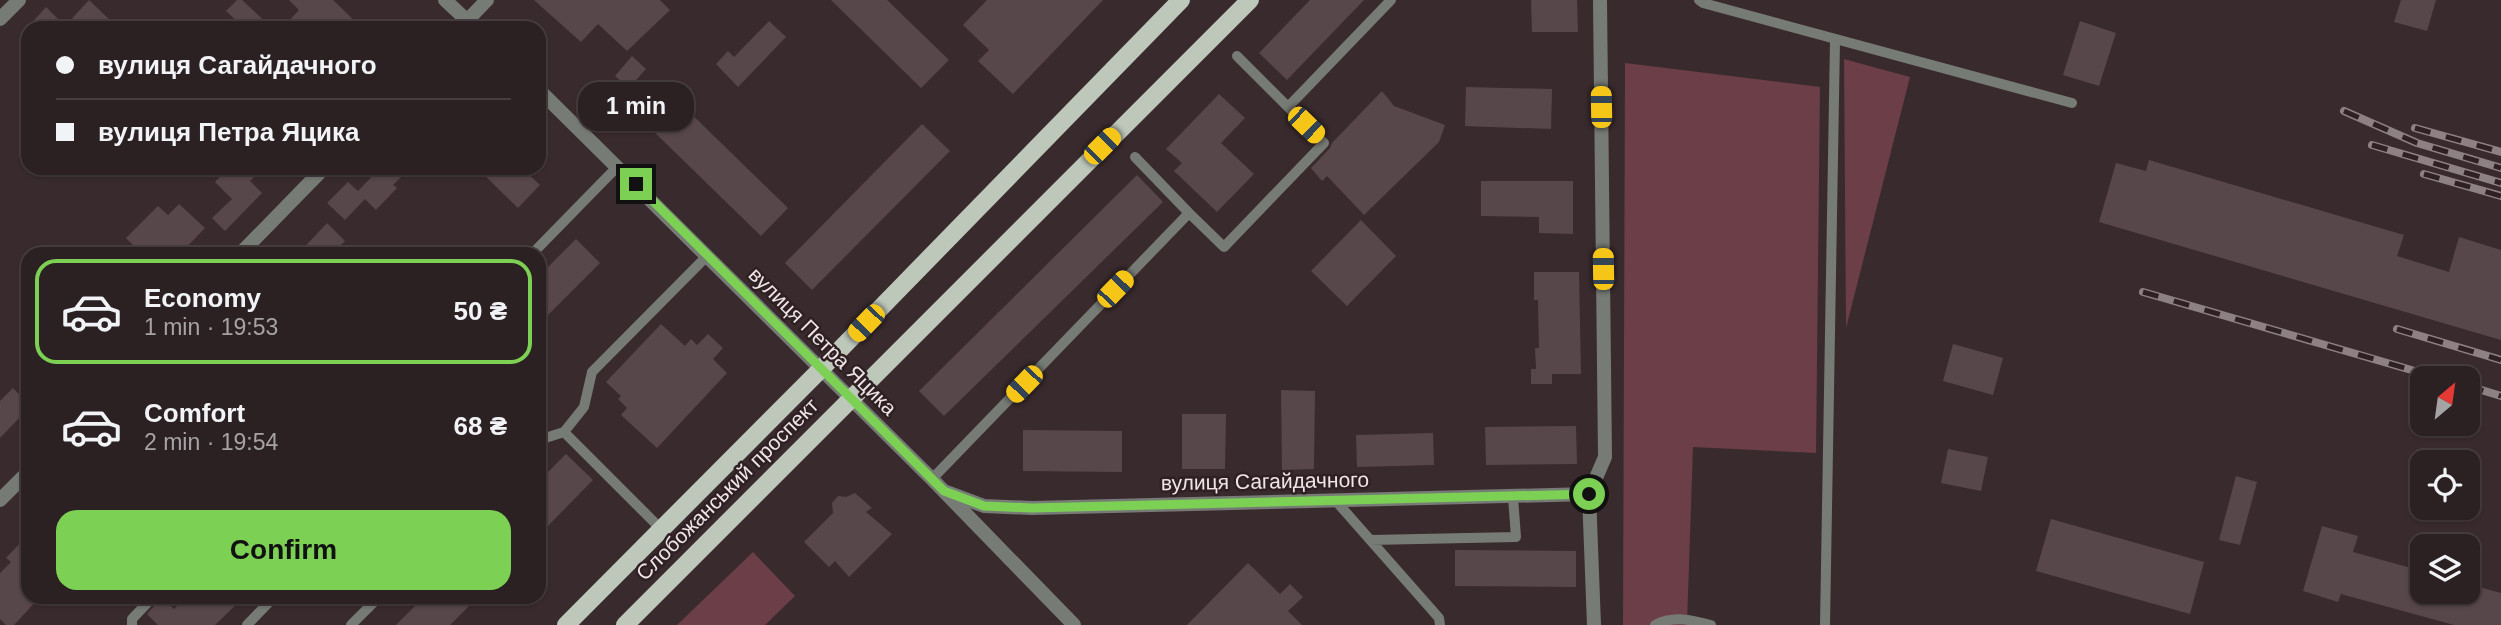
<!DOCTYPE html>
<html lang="en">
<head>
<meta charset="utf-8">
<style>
	:root { --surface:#2b2022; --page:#372d2f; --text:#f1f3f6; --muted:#a6a3a5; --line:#473e40; --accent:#7cd155 }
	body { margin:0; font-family:Arial,sans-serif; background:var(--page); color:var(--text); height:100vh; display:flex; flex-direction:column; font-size:26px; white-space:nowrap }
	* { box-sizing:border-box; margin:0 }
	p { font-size:23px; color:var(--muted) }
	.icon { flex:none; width:38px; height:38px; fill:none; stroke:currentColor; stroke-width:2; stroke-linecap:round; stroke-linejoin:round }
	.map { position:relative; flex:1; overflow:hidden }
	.panel { position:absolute; left:21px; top:247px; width:525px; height:357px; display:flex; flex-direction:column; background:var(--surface); border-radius:21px; box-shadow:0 2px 5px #0004,0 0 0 2px var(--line) }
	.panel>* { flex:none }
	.guide { position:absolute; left:21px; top:21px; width:525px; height:154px; border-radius:21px; box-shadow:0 2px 5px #0004,0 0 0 2px var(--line); display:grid; align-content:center; height:154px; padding:0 35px; background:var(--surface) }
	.needle { width:46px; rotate:29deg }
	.controls { position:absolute; left:2410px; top:366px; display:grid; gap:14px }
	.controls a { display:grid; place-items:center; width:70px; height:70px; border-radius:14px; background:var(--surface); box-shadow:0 2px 5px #0004,0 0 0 2px var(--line); font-size:35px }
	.end { position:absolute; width:32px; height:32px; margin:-16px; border:9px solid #7cd155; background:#111; box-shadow:0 0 0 4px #111 }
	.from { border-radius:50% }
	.bubble { position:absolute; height:49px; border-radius:21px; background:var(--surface); box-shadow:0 2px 5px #0004,0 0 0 2px var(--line); font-size:23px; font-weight:700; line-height:49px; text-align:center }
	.car { position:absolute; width:21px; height:42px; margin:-21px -10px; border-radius:9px; box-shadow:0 0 5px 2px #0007; background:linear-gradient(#f5c518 24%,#345 0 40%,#f5c518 0 76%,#345 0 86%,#f5c518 0) }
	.guide b { display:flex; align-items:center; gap:24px; height:66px; font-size:26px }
	.guide b+b { border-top:2px solid var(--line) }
	.guide i { width:18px; height:18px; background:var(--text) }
	ul { padding:12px 0 0; list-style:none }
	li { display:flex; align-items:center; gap:21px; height:105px; margin:0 14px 10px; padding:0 21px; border:4px solid transparent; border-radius:21px }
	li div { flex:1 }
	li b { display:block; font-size:26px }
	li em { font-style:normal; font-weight:700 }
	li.active { border-color:var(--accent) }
	li>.icon { width:63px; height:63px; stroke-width:1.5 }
	.cta { display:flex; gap:14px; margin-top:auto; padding:14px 35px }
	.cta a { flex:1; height:80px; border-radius:21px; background:var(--accent); color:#111; font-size:28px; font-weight:700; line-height:80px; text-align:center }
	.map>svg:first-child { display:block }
	.green { fill:#6b3e48 }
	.building { fill:#58474a }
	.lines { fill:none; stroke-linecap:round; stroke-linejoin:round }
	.service { stroke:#767b75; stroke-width:10 }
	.minor { stroke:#767b75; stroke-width:14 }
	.tertiary { stroke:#767b75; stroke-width:14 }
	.primary { stroke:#bdc7ba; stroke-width:18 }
	.rail-casing { stroke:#8e8183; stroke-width:8 }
	.rail { stroke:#2f2023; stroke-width:5; stroke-dasharray:16; stroke-linecap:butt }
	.route { stroke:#7cd155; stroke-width:9 }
	.labels { text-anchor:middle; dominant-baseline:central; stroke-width:5; stroke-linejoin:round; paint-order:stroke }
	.street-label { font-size:21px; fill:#efe4e6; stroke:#2f2023 }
</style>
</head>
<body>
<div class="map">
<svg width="2501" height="625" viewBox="0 0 2501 625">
	<rect width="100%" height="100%" fill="#392a2d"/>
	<path class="green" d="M1844 59 1910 77 1846 328Z
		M1625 63 1820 87 1816 453 1693 447 1687 625H1623Z
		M753 552 795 596 765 625H677Z"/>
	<path class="building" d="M89 0 118 28H27L46 7 65 26Z
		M237 0H242L272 28H244L226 11Z
		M289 0H333L362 28H282L299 10Z
		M534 0H660L670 10 627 51 598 24 581 42Z
		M831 0H887L949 60 921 88Z
		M987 0H1103L1013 94 978 61 989 50 963 25Z
		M1310 0H1364L1287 80 1259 53Z
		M1531 0H1577L1578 32H1532Z
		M2401 0H2436L2427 31 2394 22Z
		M769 21 786 37 738 87 716 64 728 51 734 57Z
		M2080 21 2116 33 2099 86 2063 75Z
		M632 56 646 69 629 88 615 76Z
		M1466 87 1552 89 1551 129 1465 126Z
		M1382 91 1394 106 1445 125 1439 142 1364 215 1327 176 1322 181 1311 168 1330 148 1332 143Z
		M1219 94 1245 118 1221 143 1254 174 1217 212 1174 171 1182 163 1166 149Z
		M676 99 788 208 761 236 649 127Z
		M922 124 950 151 812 290 785 263Z
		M2149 160 2404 235 2397 256 2449 272 2459 237 2501 250V340L2099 222 2116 163 2146 171Z
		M228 168H263L250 181 262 193 225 231 212 218 232 199 215 182Z
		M380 168H410L393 185 397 188 376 210 365 199 345 220 327 203 348 182 358 191Z
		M477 168H522L540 185 518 208Z
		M1137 175 1163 202 944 416 919 391Z
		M1481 181H1573V234L1539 233V217L1481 216Z
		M179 204 205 228 180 254H142L126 238 158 206 168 215Z
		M1361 220 1396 256 1347 306 1311 271Z
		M327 223 345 241 332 254H298Z
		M576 239 600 263 539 324V276Z
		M1534 272H1579L1581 374H1552V384H1531V369H1536L1535 348H1539L1538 300H1534Z
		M661 324 685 346 691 339 697 345 708 334 723 348 713 359 727 373 657 448 621 415 627 408 618 399 621 396 606 382Z
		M1953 344 2003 358 1993 395 1943 381Z
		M13 388 28 403V409L0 438V401Z
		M1281 390 1315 391 1314 469 1282 470Z
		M1182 414H1226L1225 469H1182Z
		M1576 426 1577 464 1486 465 1485 427Z
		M1023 430 1122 431V472L1023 471Z
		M1433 433 1434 465 1357 467 1356 435Z
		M1948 449 1988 457 1981 491 1941 483Z
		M566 454 593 480 539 535V481Z
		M2236 476 2257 482 2240 545 2219 540Z
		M855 493 872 508 866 512 892 534 849 577 835 561 829 567 804 542 833 513 832 503 838 496 846 497Z
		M2051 519 2204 562 2190 614 2036 571Z
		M2322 526 2358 536 2353 552 2422 571V592H2468V584L2501 593V625H2454L2341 594 2338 602 2303 591Z
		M28 535V578L24 574 19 579 28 587V597H40L14 625H6L0 619V573L11 562 6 558Z
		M1455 550 1576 551V587L1455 586Z
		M1248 563 1280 594 1290 584 1303 597 1288 611 1302 625H1187Z
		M162 597 174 609 186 597H244L215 625H158L147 614Z
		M424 597H478L450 625H396Z"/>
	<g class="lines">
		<path class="service" d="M1699 0 1703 3 2072 103
			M1237 56 1288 107
			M1135 157 1189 213
			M532 254 618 166
			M564 432 661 529
			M539 440 564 432 584 407 592 372 707 256
			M932 479 1189 213 1224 247 1324 143 1288 107 1391 0
			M1335 500 1439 618 1440 625
			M1370 540 1516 537 1513 497
			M132 625V619L153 597
			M247 625 274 597
			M351 625 379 597
			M1655 625C1673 615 1692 620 1711 625
			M1825 625 1835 40"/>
		<path class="minor" d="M0 19 19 0
			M460 28 487 0
			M240 254 324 168
			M944 491 984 506 1032 508 1589 494
			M0 500 28 472
			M1594 625 1589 494 1605 457 1600 0"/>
		<path class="tertiary" d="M445 0 475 28
			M539 90 932 479 1074 625"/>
		<path class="primary" d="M566 625 821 369 1181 0
			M625 625 1250 0"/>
		<defs>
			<path id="rail" d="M2344 111 2417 143 2501 168
				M2415 128 2501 152
				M2372 145 2501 183
				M2424 174 2501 196
				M2143 292 2439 378
				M2397 329 2501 360
				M2468 386 2501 396"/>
		</defs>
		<use href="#rail" class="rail-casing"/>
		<use href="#rail" class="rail"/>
	</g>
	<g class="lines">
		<path class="route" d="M636 184 944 491 984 506 1032 508 1589 494"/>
	</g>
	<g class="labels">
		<g class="street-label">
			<text transform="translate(823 341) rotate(45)">вулиця Петра Яцика</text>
			<text transform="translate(1265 481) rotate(-1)">вулиця Сагайдачного</text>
			<text transform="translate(727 489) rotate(-45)">Слобожанський проспект</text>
		</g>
	</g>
</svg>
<div class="controls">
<a><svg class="needle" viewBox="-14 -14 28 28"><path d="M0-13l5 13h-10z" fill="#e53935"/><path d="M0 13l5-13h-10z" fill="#a6a3a5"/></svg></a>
<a><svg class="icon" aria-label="locate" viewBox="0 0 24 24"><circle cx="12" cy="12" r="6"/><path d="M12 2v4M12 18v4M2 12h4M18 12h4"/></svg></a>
<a><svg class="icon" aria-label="layers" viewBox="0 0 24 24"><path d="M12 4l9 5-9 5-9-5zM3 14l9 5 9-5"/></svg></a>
</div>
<i class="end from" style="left:1589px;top:494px"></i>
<i class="end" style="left:636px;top:184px"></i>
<div class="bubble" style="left:578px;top:82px;width:116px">1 min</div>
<i class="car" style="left:1601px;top:107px;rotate:359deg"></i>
<i class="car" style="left:1306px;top:125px;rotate:134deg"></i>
<i class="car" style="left:1102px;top:146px;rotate:45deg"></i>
<i class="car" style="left:1603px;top:269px;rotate:359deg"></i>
<i class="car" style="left:1115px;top:289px;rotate:44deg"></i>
<i class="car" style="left:866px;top:323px;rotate:224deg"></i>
<i class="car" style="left:1024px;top:384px;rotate:224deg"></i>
<div class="guide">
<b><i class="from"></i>вулиця Сагайдачного</b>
<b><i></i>вулиця Петра Яцика</b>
</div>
<section class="panel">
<ul>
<li class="active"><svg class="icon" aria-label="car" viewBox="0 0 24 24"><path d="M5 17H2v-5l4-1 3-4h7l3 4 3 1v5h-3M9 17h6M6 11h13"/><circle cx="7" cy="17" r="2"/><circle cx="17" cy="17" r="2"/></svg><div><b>Economy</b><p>1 min · 19:53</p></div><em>50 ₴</em></li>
<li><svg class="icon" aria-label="car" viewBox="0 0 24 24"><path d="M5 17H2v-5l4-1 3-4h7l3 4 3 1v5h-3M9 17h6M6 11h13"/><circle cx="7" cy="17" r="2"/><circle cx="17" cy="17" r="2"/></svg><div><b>Comfort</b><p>2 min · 19:54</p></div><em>68 ₴</em></li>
</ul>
<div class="cta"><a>Confirm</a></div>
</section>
</div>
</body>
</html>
